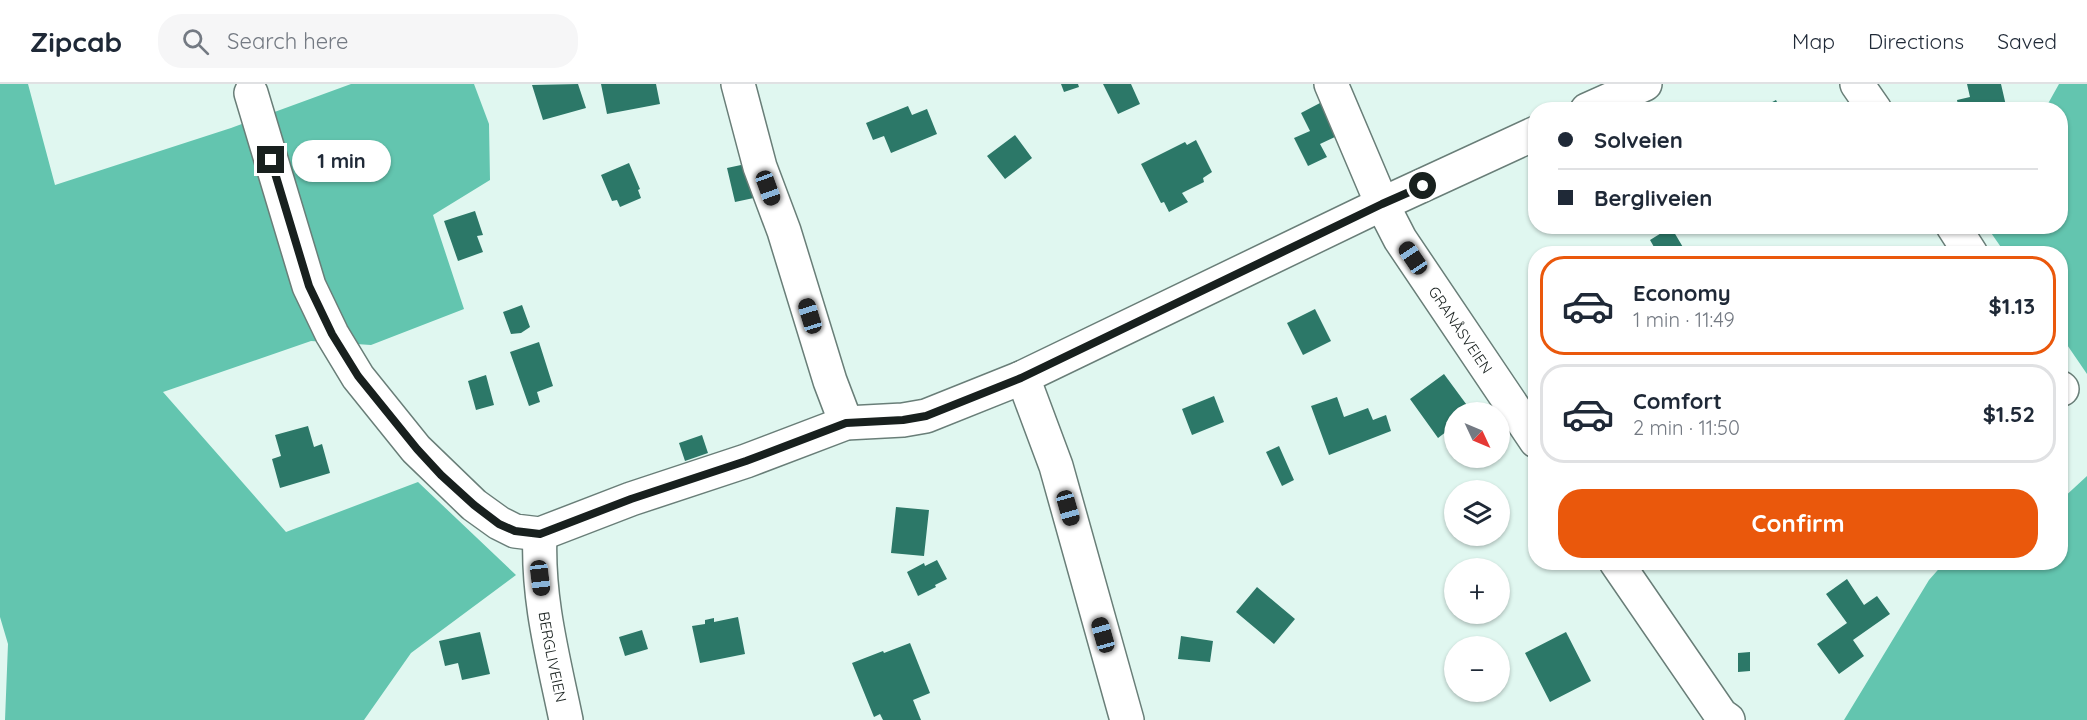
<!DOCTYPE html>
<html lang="en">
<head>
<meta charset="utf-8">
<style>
	:root { --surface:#fff; --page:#f6f6f7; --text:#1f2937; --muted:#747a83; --line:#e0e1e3; --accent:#ea580c }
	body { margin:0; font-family:Quicksand,sans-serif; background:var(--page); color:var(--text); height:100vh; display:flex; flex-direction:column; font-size:22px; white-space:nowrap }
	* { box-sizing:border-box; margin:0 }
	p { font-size:20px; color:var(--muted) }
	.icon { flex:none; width:33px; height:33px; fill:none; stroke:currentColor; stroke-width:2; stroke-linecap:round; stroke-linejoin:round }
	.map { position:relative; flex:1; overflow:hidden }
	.sheet { position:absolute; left:1528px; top:162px; width:540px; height:324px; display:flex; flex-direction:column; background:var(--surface); border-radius:24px; box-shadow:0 2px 4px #0004 }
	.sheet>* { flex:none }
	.hud { position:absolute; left:1528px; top:18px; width:540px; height:132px; border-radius:24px; box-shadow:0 2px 4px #0004; display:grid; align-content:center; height:132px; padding:0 30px; background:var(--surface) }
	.needle { width:39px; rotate:134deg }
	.buttons { position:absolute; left:1444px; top:318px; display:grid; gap:12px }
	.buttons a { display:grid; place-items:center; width:66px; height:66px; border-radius:50%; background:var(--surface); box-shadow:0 2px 4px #0004; font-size:30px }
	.end { position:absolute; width:27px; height:27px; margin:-14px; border:8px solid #18201e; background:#fff; box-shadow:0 0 0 3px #fff }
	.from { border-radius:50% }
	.bubble { position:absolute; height:42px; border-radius:21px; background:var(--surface); box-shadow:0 2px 4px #0004; font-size:20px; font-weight:800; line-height:42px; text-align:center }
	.car { position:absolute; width:18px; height:36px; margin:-18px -9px; border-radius:8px; box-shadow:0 0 4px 2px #0007; background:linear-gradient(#222 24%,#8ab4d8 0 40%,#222 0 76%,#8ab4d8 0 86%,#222 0) }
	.hud b { display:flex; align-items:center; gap:21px; height:57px; font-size:22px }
	.hud b+b { border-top:2px solid var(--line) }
	.hud i { width:15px; height:15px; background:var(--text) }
	ul { padding:10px 0 0; list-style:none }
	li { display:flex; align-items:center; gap:18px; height:99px; margin:0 12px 9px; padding:0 18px; border:3px solid var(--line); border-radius:24px }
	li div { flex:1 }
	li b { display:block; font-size:22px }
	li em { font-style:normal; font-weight:800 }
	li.on { border-color:var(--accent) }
	li>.icon { width:54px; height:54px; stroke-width:1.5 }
	.action { display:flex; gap:12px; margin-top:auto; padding:12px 30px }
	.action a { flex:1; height:69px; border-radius:24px; background:var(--accent); color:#fff; font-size:24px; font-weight:800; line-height:69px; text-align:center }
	header { display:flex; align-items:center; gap:36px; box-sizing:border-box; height:84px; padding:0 30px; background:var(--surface); border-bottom:2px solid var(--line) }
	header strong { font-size:28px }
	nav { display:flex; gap:33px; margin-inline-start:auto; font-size:21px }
	.search { width:420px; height:54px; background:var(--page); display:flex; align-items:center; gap:15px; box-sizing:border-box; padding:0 21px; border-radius:24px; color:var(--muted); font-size:22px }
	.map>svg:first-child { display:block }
	.forest { fill:#63c5af }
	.building { fill:#2c7868 }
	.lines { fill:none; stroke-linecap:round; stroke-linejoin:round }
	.minor-casing { stroke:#697e78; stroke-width:36 }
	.minor { stroke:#fff; stroke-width:33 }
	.route { stroke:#18201e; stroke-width:8 }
	.labels { text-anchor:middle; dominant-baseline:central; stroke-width:4.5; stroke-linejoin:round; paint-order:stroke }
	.street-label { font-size:15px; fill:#18201e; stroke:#fff }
</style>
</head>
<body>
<header>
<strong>Zipcab</strong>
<div class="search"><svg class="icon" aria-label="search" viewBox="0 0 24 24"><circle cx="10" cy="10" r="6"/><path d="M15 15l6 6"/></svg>Search here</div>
<nav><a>Map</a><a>Directions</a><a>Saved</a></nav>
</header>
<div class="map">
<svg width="2087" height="636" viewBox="0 0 2087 636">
	<rect width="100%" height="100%" fill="#e0f7f0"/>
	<path class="forest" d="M0 0H28L55 101 231 44 351 0H474L489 40 490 96 433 131 464 225 371 261 311 257 163 308 286 448 418 398 516 491 411 569 364 636H5L8 560 0 533Z
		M2059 0H2087V290L2061 252V170L2005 169 1987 143 2061 142V26L2045 25Z
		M2087 392V636H1844L1929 496 1944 479 2061 478V416Z"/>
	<path class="building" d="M578 0 586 24 543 36 532 1Z
		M601 0H656L660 20 607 30Z
		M1061 0H1078L1079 3 1064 8Z
		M1103 0H1131L1140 20 1118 30Z
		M1967 0H2001L2007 26H1959L1957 16 1970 13Z
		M1776 16 1781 26H1757Z
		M1320 19 1337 52 1320 60 1327 73 1308 82 1294 54 1310 47 1301 29Z
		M908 22 912 31 927 25 937 50 891 69 884 52 873 56 866 39Z
		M1015 51 1032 74 1005 95 987 72Z
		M1196 56 1212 88 1203 94 1204 98 1182 109 1188 118 1169 128 1164 118 1161 119 1141 80 1185 58 1187 61Z
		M755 78 763 112 735 118 727 84Z
		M629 79 640 105 638 106 641 114 620 123 617 116 612 117 601 91Z
		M475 127 483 151 477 152 483 168 458 177 444 137Z
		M1671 143 1687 170H1658L1650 156Z
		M522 221 530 243 521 249 511 250 503 228Z
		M1315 225 1331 257 1303 271 1287 239Z
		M539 258 553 302 537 308 540 318 529 322 510 268Z
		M1444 290 1472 328H1455V341L1438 354 1410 315Z
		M486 291 494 321 476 326 468 297Z
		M1214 312 1224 338 1192 351 1182 325Z
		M1337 313 1344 333 1368 324 1373 336 1386 331 1391 347 1329 371 1311 322Z
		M308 342 314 363 322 360 330 389 280 404 272 375 281 372 275 351Z
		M702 351 708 369 685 377 679 359Z
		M1279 362 1294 396 1282 402 1266 368Z
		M896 423 929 426 924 472 891 469Z
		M937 476 947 495 935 501 936 503 918 512 907 488 924 479 925 482Z
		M1847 495 1864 521 1877 512 1890 530 1853 556 1864 572 1839 590 1817 560 1847 539 1826 510Z
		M1257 503 1295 535 1274 560 1236 528Z
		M738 533 745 570 700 579 692 542 705 540V536L714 534V538Z
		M642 546 648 565 625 572 619 553Z
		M480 548 490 590 462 596 458 579 445 582 439 557Z
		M1566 548 1591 597 1550 618 1525 569Z
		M1181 552 1213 557 1210 578 1178 575Z
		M910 559 930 609 913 616 921 636H883L880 630 874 633 852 579 883 567 884 569Z
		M1750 568V587L1738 588V569Z"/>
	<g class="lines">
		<defs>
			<g id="minor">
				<path d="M738 0 760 83 784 147 830 297 846 339"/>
				<path id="s1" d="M1331 0 1382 120 1400 155 1536 357"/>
				<path d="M1857 0 1875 26"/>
				<path d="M251 9 309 202 332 250 358 293 416 365 474 421 499 439 515 447 540 450 631 415 746 377 846 339 903 336 926 332 1021 294 1382 120 1536 49"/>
				<path d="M1587 26 1645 0"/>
				<path d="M1953 142 1971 170"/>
				<path d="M1021 294 1028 307 1056 382 1127 636"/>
				<path d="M2061 304 2062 305"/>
				<path id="s2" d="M540 450C537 514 553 573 566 636"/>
				<path d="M1616 478 1721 631 1728 636"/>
			</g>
		</defs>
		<use href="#minor" class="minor-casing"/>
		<use href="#minor" class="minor"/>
	</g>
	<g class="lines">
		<path class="route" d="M271 76 309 202 332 250 358 292 417 365 441 391 474 421 499 440 515 447 540 450 631 415 746 377 846 339 903 336 926 332 1021 294 1382 120 1423 102"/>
	</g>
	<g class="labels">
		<g class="street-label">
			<text stroke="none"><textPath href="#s1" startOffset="279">GRANÅSVEIEN</textPath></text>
			<text stroke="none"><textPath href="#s2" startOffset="124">BERGLIVEIEN</textPath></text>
		</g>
	</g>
</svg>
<div class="buttons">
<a><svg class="needle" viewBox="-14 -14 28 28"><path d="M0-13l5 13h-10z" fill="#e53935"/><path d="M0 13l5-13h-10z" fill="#747a83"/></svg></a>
<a><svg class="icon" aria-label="layers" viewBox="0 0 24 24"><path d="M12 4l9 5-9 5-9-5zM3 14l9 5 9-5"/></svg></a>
<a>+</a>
<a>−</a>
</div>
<i class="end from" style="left:1423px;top:102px"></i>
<i class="end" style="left:271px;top:76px"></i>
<div class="bubble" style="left:292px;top:56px;width:99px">1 min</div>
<i class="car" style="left:768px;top:104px;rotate:160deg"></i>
<i class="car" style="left:1413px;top:174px;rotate:326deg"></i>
<i class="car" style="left:810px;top:232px;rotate:343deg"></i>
<i class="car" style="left:1068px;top:424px;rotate:164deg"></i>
<i class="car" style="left:540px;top:494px;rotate:173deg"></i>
<i class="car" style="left:1103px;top:551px;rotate:344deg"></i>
<div class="hud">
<b><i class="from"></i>Solveien</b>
<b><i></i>Bergliveien</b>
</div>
<section class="sheet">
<ul>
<li class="on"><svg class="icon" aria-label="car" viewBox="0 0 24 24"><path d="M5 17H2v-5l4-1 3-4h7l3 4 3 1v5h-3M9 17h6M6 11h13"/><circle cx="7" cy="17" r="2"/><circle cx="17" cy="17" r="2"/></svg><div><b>Economy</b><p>1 min · 11:49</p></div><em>$1.13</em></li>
<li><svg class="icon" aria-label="car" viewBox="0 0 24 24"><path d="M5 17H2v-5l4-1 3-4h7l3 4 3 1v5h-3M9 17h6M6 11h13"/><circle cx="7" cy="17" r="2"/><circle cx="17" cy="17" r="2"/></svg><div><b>Comfort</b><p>2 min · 11:50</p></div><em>$1.52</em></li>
</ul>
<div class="action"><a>Confirm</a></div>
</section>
</div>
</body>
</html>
